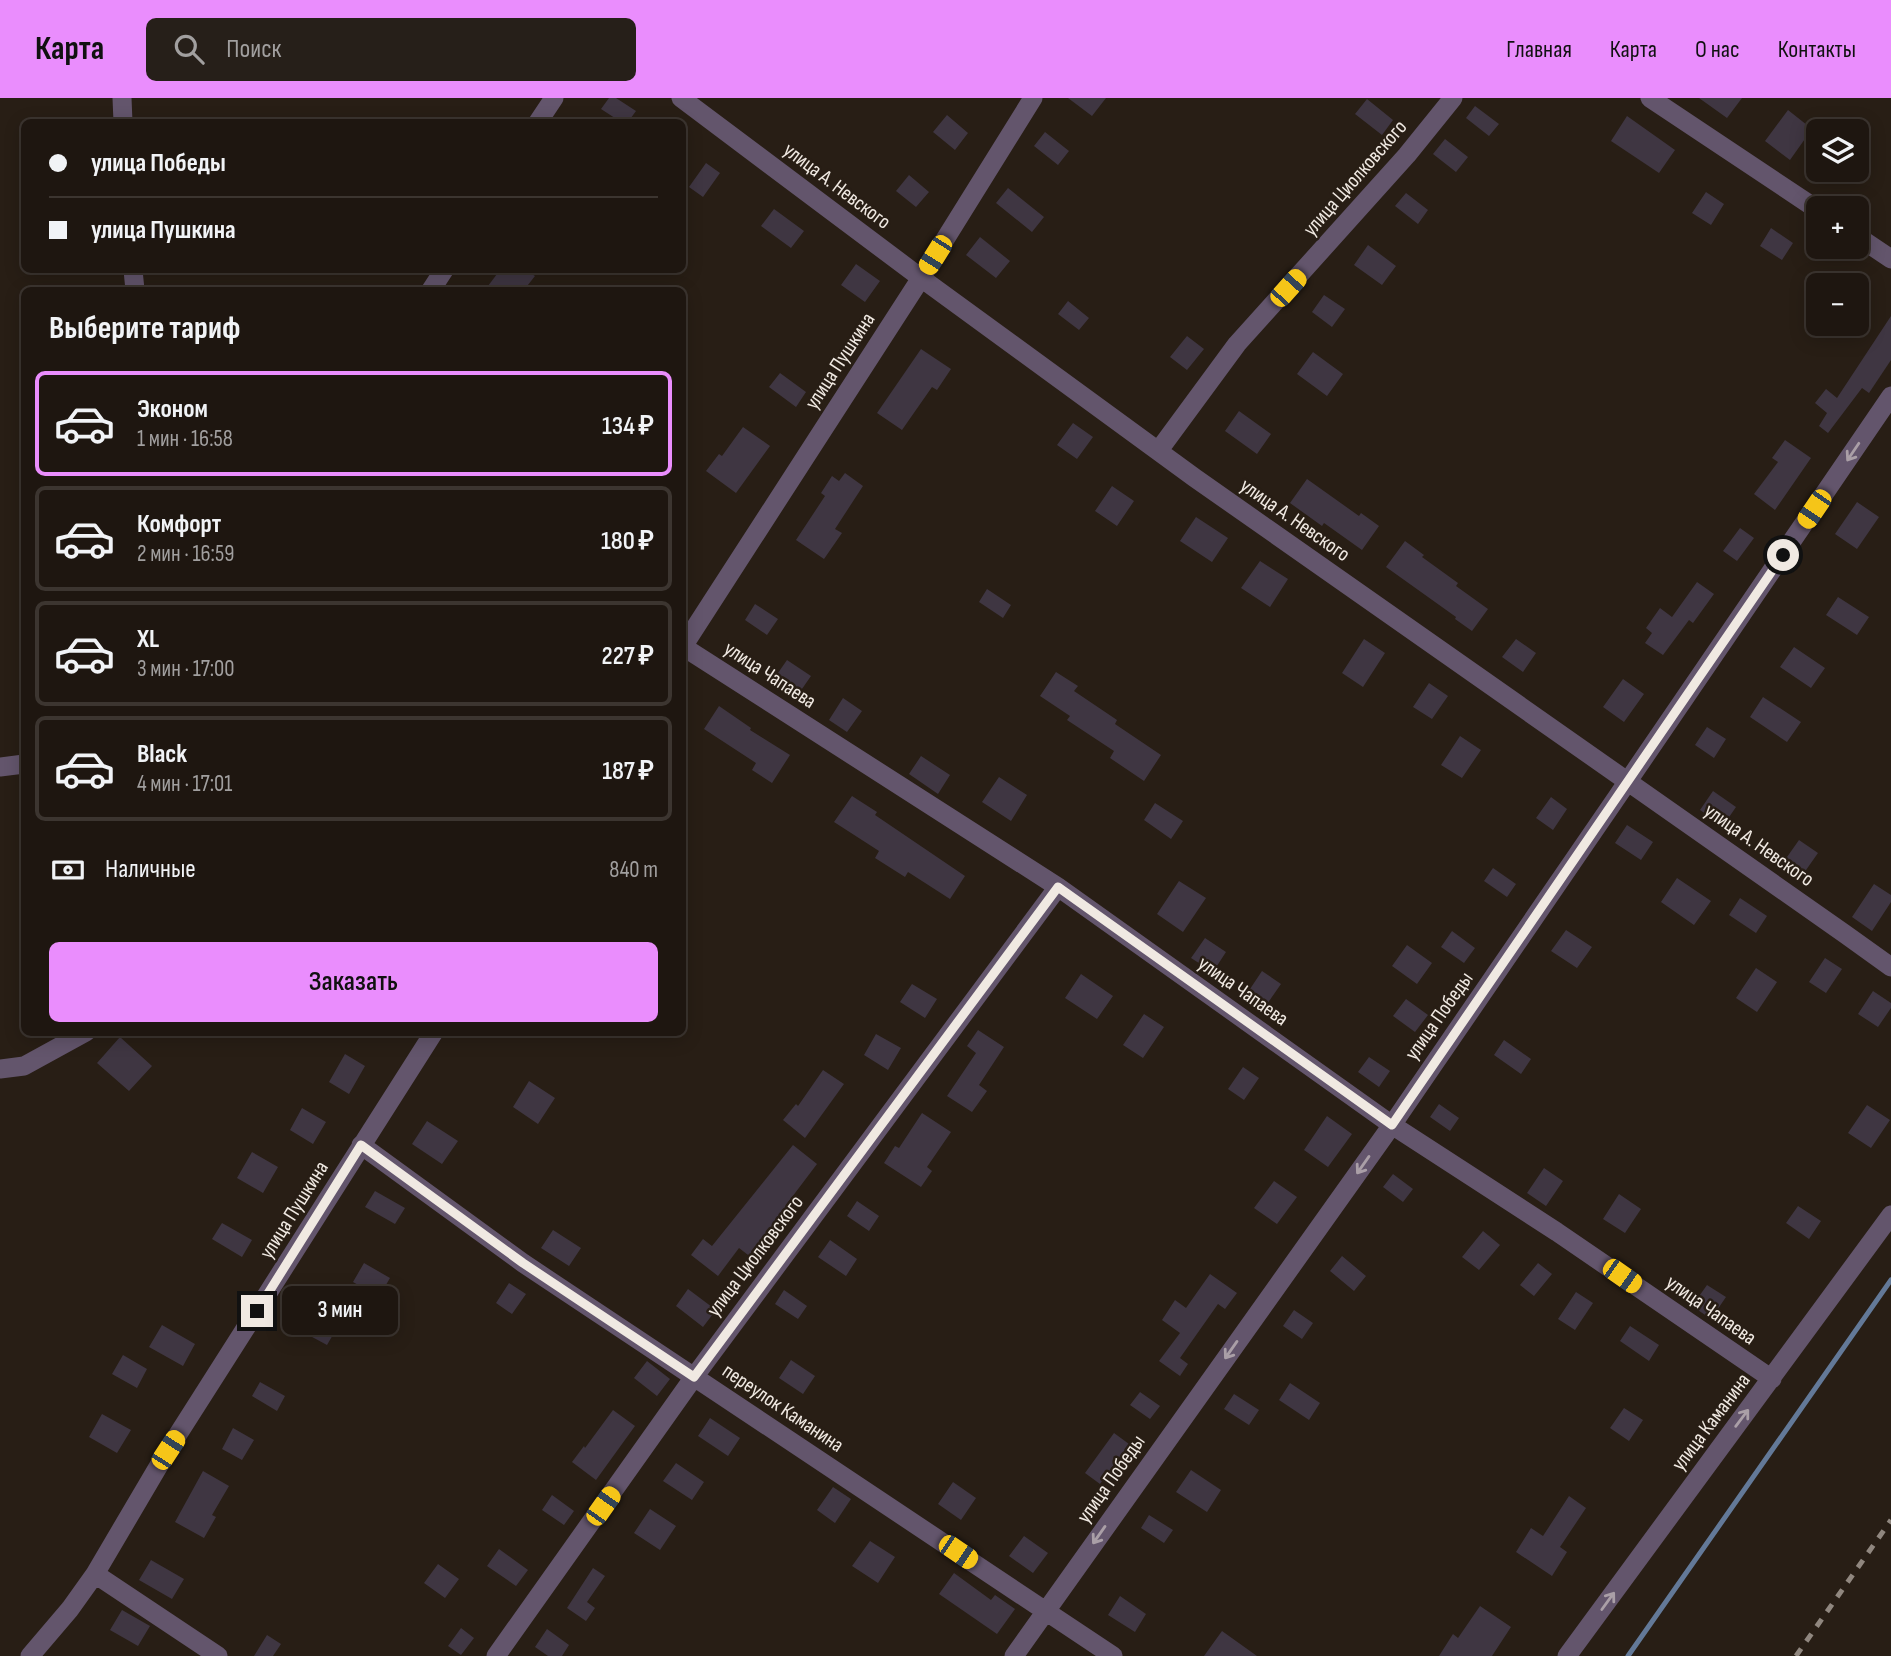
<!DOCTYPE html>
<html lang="ru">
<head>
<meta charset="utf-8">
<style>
	:root { --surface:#1e1610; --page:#261f19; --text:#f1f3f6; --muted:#a19f9f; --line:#3c3530; --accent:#ea8dfd }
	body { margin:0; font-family:"Sofia Sans Condensed",sans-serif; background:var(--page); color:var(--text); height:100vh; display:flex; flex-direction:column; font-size:26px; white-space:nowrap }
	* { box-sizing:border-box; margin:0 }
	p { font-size:23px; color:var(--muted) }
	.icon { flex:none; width:38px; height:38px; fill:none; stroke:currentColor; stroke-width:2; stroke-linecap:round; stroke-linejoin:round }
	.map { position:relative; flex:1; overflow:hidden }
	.sheet { position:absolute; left:21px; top:189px; width:665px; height:749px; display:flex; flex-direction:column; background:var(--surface); border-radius:10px; box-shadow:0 4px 18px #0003,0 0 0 2px var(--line) }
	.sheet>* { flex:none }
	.guide { position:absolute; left:21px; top:21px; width:665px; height:154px; border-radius:10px; box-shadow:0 4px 18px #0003,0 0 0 2px var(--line); display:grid; align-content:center; height:154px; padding:0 28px; background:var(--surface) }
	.tools { position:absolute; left:1806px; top:21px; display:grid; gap:14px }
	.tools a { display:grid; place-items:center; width:63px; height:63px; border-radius:10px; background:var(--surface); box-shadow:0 4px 18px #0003,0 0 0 2px var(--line); font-size:35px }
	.end { position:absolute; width:32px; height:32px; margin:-16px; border:9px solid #f0e9e2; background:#111; box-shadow:0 0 0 4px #111 }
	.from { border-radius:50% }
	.bubble { position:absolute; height:49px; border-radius:10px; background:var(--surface); box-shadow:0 4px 18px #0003,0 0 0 2px var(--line); font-size:23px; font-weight:600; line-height:49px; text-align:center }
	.car { position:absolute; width:21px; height:42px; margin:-21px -10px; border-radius:9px; box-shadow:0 0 5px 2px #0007; background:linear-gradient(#f5c518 24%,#345 0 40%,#f5c518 0 76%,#345 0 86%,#f5c518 0) }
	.guide b { display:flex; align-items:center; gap:24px; height:66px; font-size:26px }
	.guide b+b { border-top:2px solid var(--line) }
	.guide i { width:18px; height:18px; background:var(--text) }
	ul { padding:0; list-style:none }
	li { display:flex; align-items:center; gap:21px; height:105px; margin:0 14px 10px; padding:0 14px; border:4px solid var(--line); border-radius:10px }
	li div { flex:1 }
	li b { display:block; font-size:26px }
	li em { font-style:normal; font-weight:600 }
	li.on { border-color:var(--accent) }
	li>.icon { width:63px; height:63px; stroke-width:1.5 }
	h2 { padding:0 28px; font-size:32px; line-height:84px }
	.pay { display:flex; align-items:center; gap:18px; height:77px; padding:0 28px; font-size:26px }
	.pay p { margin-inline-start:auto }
	.primary-button { display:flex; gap:14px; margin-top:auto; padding:14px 28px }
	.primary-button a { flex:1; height:80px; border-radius:10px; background:var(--accent); color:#111; font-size:28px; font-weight:600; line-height:80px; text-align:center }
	header { display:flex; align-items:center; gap:42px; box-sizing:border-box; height:98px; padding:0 35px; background:var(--accent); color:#111 }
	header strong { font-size:33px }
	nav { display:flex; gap:38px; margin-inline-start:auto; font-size:24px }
	.search { width:490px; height:63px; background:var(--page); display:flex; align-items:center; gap:18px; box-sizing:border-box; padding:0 24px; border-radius:10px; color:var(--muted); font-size:26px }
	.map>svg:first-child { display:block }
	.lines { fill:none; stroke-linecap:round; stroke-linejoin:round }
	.stream { stroke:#637998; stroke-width:5 }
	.building { fill:#3f3642 }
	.minor { stroke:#63556c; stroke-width:19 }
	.rail { stroke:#90877f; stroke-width:5; stroke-dasharray:9 9; stroke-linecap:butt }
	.oneway { stroke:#aa9fa7 }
	.route { stroke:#f0e9e2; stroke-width:9 }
	.labels { text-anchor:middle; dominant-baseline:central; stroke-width:5; stroke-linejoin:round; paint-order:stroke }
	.street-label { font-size:21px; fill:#f0e9e2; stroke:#281e15 }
</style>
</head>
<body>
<header>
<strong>Карта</strong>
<div class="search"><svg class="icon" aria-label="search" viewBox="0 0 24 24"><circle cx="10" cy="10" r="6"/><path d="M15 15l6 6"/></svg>Поиск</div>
<nav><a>Главная</a><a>Карта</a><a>О нас</a><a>Контакты</a></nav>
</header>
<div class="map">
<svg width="1891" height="1558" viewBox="0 0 1891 1558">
	<rect width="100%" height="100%" fill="#281e15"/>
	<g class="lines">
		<path class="stream" d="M1628 1558 1891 1182"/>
	</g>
	<path class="building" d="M609 0H616L636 13 628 24H621L601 11Z
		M1068 0H1106L1092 18Z
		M1699 0H1742L1727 20Z
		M1367 1 1393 22 1382 37 1355 16Z
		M1475 8 1499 26 1489 38 1466 20Z
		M1788 12 1812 31 1790 62 1765 43Z
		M947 17 968 35 955 52 933 34Z
		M1627 18 1675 52 1659 75 1611 43Z
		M1045 34 1069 53 1058 67 1034 48Z
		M1445 41 1468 59 1456 74 1433 56Z
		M706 65 720 75 703 99 689 89Z
		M909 77 929 94 916 109 896 93Z
		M1008 90 1044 119 1032 134 996 105Z
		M1706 94 1724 106 1711 127 1692 115Z
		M1406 95 1428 112 1418 126 1395 108Z
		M774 111 804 133 791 150 761 128Z
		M1771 130 1793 145 1782 162 1760 148Z
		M980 139 1010 163 996 180 966 157Z
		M1368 147 1396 168 1382 187 1354 167Z
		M856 166 880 183 865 204 841 187Z
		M500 172H526L535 178 524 192H485Z
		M1324 197 1345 211 1332 229 1312 214Z
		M1068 203 1089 220 1079 232 1058 216Z
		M1891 218V262L1869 295 1862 290 1828 335 1819 328 1827 315 1815 305 1826 291 1837 300Z
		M1187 238 1204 251 1187 272 1170 259Z
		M921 251 951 271 937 292 932 289 902 332 877 315Z
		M1313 254 1343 276 1327 298 1297 276Z
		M780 275 806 294 796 309 769 289Z
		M1239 313 1271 336 1257 356 1225 333Z
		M1073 325 1093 339 1077 361 1057 347Z
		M743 329 770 348 736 395 706 373 719 356 722 358Z
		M1785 342 1811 360 1775 412 1754 396 1778 364 1772 360Z
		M845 375 863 388 835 431 842 435 824 461 796 442 825 398 821 395 832 378 839 383Z
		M1307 381 1359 418 1361 415 1379 428 1362 452 1324 425 1322 428 1290 405Z
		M1112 388 1134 403 1117 428 1095 413Z
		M1857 404 1879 419 1857 451 1835 436Z
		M1196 419 1228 440 1212 464 1180 443Z
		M1740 430 1754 440 1737 463 1723 453Z
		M1405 443 1424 457 1422 459 1458 485 1456 488 1488 511 1472 533 1455 521 1456 519 1386 469Z
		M1260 463 1288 481 1270 509 1241 490Z
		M1697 484 1714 496 1693 525 1689 522 1663 557 1645 545 1652 535 1646 530 1660 510 1672 519Z
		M987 491 1011 507 1003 520 979 504Z
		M1838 499 1869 519 1857 537 1826 517Z
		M755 506 778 521 767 537 745 522Z
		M1364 541 1385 555 1363 589 1342 575Z
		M1516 541 1536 555 1523 574 1502 559Z
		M1794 549 1825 570 1811 590 1780 569Z
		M787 562 811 578 795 601 771 585Z
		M1056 574 1078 588 1074 593 1117 622 1115 626 1161 657 1144 683 1110 660 1114 653 1067 622 1070 618 1040 598Z
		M1623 581 1644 596 1624 624 1603 609Z
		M1429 585 1448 598 1432 621 1413 609Z
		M1763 599 1801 624 1787 644 1750 619Z
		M843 600 862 613 847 634 829 622Z
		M719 608 751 630 750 632 790 657 772 685 752 672 756 665 704 631Z
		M1707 629 1726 641 1714 660 1695 647Z
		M1460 638 1481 652 1462 680 1441 667Z
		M921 658 950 677 938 696 909 676Z
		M999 679 1027 697 1011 723 982 704Z
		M1713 693 1736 709 1723 728 1700 712Z
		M852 698 877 714 875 717 965 778 950 801 908 774 905 779 875 760 879 753 834 724Z
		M1551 699 1567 711 1553 732 1536 720Z
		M1155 705 1183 723 1171 741 1144 722Z
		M1627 727 1653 744 1641 762 1615 745Z
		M1799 742 1818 755 1799 782 1780 769Z
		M1493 770 1516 786 1507 799 1484 783Z
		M1677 780 1711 803 1694 827 1661 804Z
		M1179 783 1206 800 1183 834 1157 816Z
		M1874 786 1891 797V804L1872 833 1852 819Z
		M1740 800 1767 818 1756 835 1729 817Z
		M1566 832 1592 849 1577 870 1551 853Z
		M1452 833 1475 850 1464 865 1441 849Z
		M1205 840 1226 854 1213 874 1191 860Z
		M1407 847 1432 865 1417 886 1392 868Z
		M1825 860 1842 871 1826 895 1809 884Z
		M1756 870 1777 884 1757 914 1736 900Z
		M1262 873 1281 886 1265 909 1246 897Z
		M1081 876 1113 898 1097 921 1065 900Z
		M912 886 937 901 925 920 900 904Z
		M1873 893 1891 905V910L1878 929 1858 916Z
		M1406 901 1428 917 1415 934 1393 918Z
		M1144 916 1164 929 1143 960 1123 947Z
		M978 932 1004 949 979 987 987 993 972 1014 947 998 976 955 967 948Z
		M876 936 901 950 888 972 864 957Z
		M120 939 152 968 129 993 97 965Z
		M1504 942 1531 961 1521 976 1494 957Z
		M345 956 365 968 349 996 329 984Z
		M1369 959 1390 973 1379 989 1358 974Z
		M1243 969 1259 980 1244 1002 1228 991Z
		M823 972 844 986 805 1040 783 1022 796 1006 798 1008Z
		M529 983 555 1000 538 1026 513 1009Z
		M1439 1006 1459 1020 1450 1033 1430 1019Z
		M1867 1007 1890 1022 1871 1050 1848 1035Z
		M302 1010 326 1024 313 1046 290 1032Z
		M922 1015 951 1034 927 1069 932 1073 921 1089 884 1065 895 1048 899 1050Z
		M1327 1018 1352 1036 1328 1069 1304 1052Z
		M427 1023 458 1043 442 1066 412 1046Z
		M793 1047 817 1066 786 1107 788 1109 765 1138 767 1140 752 1160 739 1150 718 1178 691 1157 703 1141 712 1148Z
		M252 1054 278 1069 263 1095 237 1080Z
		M1544 1070 1563 1083 1546 1108 1527 1095Z
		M1393 1076 1413 1091 1403 1104 1383 1089Z
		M1274 1083 1297 1099 1277 1126 1254 1110Z
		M375 1093 405 1110 395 1126 365 1109Z
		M1619 1096 1641 1111 1625 1135 1603 1121Z
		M857 1103 879 1118 869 1133 847 1118Z
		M1798 1108 1821 1123 1809 1141 1786 1125Z
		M222 1125 252 1142 242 1159 212 1141Z
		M553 1132 581 1150 569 1168 541 1150Z
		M1483 1133 1500 1147 1479 1172 1462 1159Z
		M830 1142 857 1161 846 1178 818 1159Z
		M1342 1158 1366 1178 1354 1193 1330 1173Z
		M364 1165 390 1180 379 1199 353 1184Z
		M1538 1165 1552 1176 1534 1198 1520 1187Z
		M1210 1176 1237 1195 1225 1211 1218 1206 1180 1260 1188 1266 1180 1278 1159 1263 1180 1235 1162 1222 1175 1202 1186 1210Z
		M509 1185 526 1196 512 1216 496 1205Z
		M1707 1187 1726 1199 1711 1221 1692 1208Z
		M688 1191 716 1212 703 1229 676 1208Z
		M784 1192 807 1208 798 1221 775 1206Z
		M1576 1194 1593 1205 1575 1232 1558 1221Z
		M315 1208 341 1223 327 1247 301 1233Z
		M1294 1212 1313 1225 1302 1241 1283 1228Z
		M162 1227 195 1246 183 1268 149 1249Z
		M1630 1228 1659 1247 1649 1263 1620 1243Z
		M123 1257 147 1271 137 1290 112 1276Z
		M791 1262 815 1278 803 1296 779 1280Z
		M647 1263 670 1281 657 1298 634 1280Z
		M260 1284 285 1298 277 1313 252 1298Z
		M1290 1285 1320 1305 1309 1322 1279 1302Z
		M1140 1294 1160 1308 1150 1321 1130 1307Z
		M1234 1296 1259 1312 1249 1327 1224 1311Z
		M1624 1310 1643 1322 1629 1343 1610 1330Z
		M613 1312 635 1328 596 1382 572 1364 584 1348 585 1350Z
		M102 1316 131 1332 117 1355 89 1339Z
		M710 1320 740 1340 728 1358 698 1338Z
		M233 1330 254 1342 242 1362 222 1351Z
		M1114 1335 1129 1346 1100 1386 1085 1375Z
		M676 1365 704 1384 692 1402 663 1383Z
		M1191 1372 1221 1392 1207 1414 1176 1394Z
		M203 1373 229 1388 212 1417 216 1419 204 1440 175 1424Z
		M953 1384 976 1400 961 1422 938 1406Z
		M833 1389 851 1401 835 1425 817 1412Z
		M552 1397 574 1413 564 1427 542 1412Z
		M1569 1398 1586 1410 1560 1449 1567 1454 1552 1478 1516 1454 1531 1430 1543 1438Z
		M650 1411 676 1428 660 1452 634 1435Z
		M1149 1417 1173 1432 1164 1445 1141 1430Z
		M1024 1438 1048 1455 1033 1475 1009 1458Z
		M870 1443 895 1459 878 1485 852 1468Z
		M499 1451 528 1472 516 1488 487 1468Z
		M151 1462 184 1481 172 1501 139 1482Z
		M438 1466 459 1481 445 1500 424 1485Z
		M593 1470 605 1478 587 1504 595 1510 586 1523 567 1510Z
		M954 1475 991 1502 995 1497 1015 1511 997 1536 939 1496Z
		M1120 1498 1146 1516 1135 1534 1108 1517Z
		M1480 1508 1511 1529 1492 1558H1439L1453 1536 1458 1540Z
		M122 1512 150 1528 138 1548 110 1532Z
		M461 1530 474 1540 461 1557 448 1548Z
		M547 1531 569 1547 562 1558H548L535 1549Z
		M1222 1533 1257 1558H1204Z
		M267 1537 281 1546 273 1558H254Z"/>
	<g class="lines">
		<path class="minor" d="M122 0 123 24
			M681 0 921 180 1195 380 1845 836 1891 869
			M1650 0 1818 112
			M538 24 554 0
			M1857 138 1891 161
			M133 172 135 192
			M431 192 444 172
			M1159 352 1237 246 1407 57 1453 0
			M682 548 1058 789 1392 1027 1557 1134 1772 1281
			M682 550 921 180 1033 0
			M0 669 24 666
			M0 971 24 968 86 934
			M361 1047 523 1165 1113 1558
			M95 1476 218 1558
			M30 1558 70 1511 95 1476 168 1352 434 934
			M496 1558 694 1279 1058 789
			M1014 1558 1392 1027 1628 683 1891 298
			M1567 1558 1891 1117"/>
		<path class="rail" d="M1796 1558 1891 1422"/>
	</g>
	<defs><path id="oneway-shaft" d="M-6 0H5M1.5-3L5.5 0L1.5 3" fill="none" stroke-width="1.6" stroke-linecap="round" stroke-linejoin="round" transform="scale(1.75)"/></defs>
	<g class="oneway">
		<use href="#oneway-shaft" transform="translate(1853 354) rotate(124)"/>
		<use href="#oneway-shaft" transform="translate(1363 1067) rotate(125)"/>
		<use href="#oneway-shaft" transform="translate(1231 1252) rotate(125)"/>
		<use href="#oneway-shaft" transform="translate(1742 1320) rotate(-53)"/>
		<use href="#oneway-shaft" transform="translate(1099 1437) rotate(125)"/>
		<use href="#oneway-shaft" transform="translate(1608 1503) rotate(-54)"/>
	</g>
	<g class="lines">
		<path class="route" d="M257 1213 361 1047 523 1165 694 1279 1058 789 1392 1027 1783 457"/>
	</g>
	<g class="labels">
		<g class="street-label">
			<text transform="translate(1355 80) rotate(-49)">улица Циолковского</text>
			<text transform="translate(837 88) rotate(37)">улица А. Невского</text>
			<text transform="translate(840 263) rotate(-57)">улица Пушкина</text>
			<text transform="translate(1295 422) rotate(35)">улица А. Невского</text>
			<text transform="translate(770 577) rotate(33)">улица Чапаева</text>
			<text transform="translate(1759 747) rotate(35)">улица А. Невского</text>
			<text transform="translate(1243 893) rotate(35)">улица Чапаева</text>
			<text transform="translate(1439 918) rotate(-55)">улица Победы</text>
			<text transform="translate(294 1112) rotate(-58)">улица Пушкина</text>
			<text transform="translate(755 1158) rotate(-53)">улица Циолковского</text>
			<text transform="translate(1711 1212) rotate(35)">улица Чапаева</text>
			<text transform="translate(783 1310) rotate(34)">переулок Каманина</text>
			<text transform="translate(1711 1324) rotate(-53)">улица Каманина</text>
			<text transform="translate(1111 1381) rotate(-55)">улица Победы</text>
		</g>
	</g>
</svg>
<div class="tools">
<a><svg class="icon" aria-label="layers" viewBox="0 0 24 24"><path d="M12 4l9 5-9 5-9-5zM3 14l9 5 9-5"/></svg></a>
<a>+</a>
<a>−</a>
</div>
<i class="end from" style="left:1783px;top:457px"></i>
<i class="end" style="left:257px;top:1213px"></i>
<div class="bubble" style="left:282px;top:1188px;width:116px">3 мин</div>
<i class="car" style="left:935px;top:157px;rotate:212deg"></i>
<i class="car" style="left:1288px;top:190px;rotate:42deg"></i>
<i class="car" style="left:1814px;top:411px;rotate:214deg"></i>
<i class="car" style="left:1622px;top:1178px;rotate:125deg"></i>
<i class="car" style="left:168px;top:1352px;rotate:33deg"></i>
<i class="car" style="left:603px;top:1408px;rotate:35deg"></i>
<i class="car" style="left:958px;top:1454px;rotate:124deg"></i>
<div class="guide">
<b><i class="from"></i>улица Победы</b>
<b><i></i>улица Пушкина</b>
</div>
<section class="sheet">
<h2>Выберите тариф</h2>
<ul>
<li class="on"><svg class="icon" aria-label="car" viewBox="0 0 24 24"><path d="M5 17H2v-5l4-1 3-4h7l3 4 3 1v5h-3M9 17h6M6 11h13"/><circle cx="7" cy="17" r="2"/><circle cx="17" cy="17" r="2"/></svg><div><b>Эконом</b><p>1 мин · 16:58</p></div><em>134 ₽</em></li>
<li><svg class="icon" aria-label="car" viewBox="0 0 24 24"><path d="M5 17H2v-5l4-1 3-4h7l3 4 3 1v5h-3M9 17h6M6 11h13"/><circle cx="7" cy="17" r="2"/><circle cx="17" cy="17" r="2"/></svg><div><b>Комфорт</b><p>2 мин · 16:59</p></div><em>180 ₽</em></li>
<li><svg class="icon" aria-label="car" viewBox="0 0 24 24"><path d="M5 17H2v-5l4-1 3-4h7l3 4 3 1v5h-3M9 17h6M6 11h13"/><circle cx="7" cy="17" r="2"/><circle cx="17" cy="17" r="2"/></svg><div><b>XL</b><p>3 мин · 17:00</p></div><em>227 ₽</em></li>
<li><svg class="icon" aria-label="car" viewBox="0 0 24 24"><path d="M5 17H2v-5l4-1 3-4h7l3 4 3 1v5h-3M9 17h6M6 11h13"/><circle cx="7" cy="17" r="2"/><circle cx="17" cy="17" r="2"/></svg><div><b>Black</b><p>4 мин · 17:01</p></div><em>187 ₽</em></li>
</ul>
<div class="pay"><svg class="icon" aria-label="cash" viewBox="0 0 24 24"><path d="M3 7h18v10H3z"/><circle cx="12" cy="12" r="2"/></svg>Наличные<p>840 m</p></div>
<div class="primary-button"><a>Заказать</a></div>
</section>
</div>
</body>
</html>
